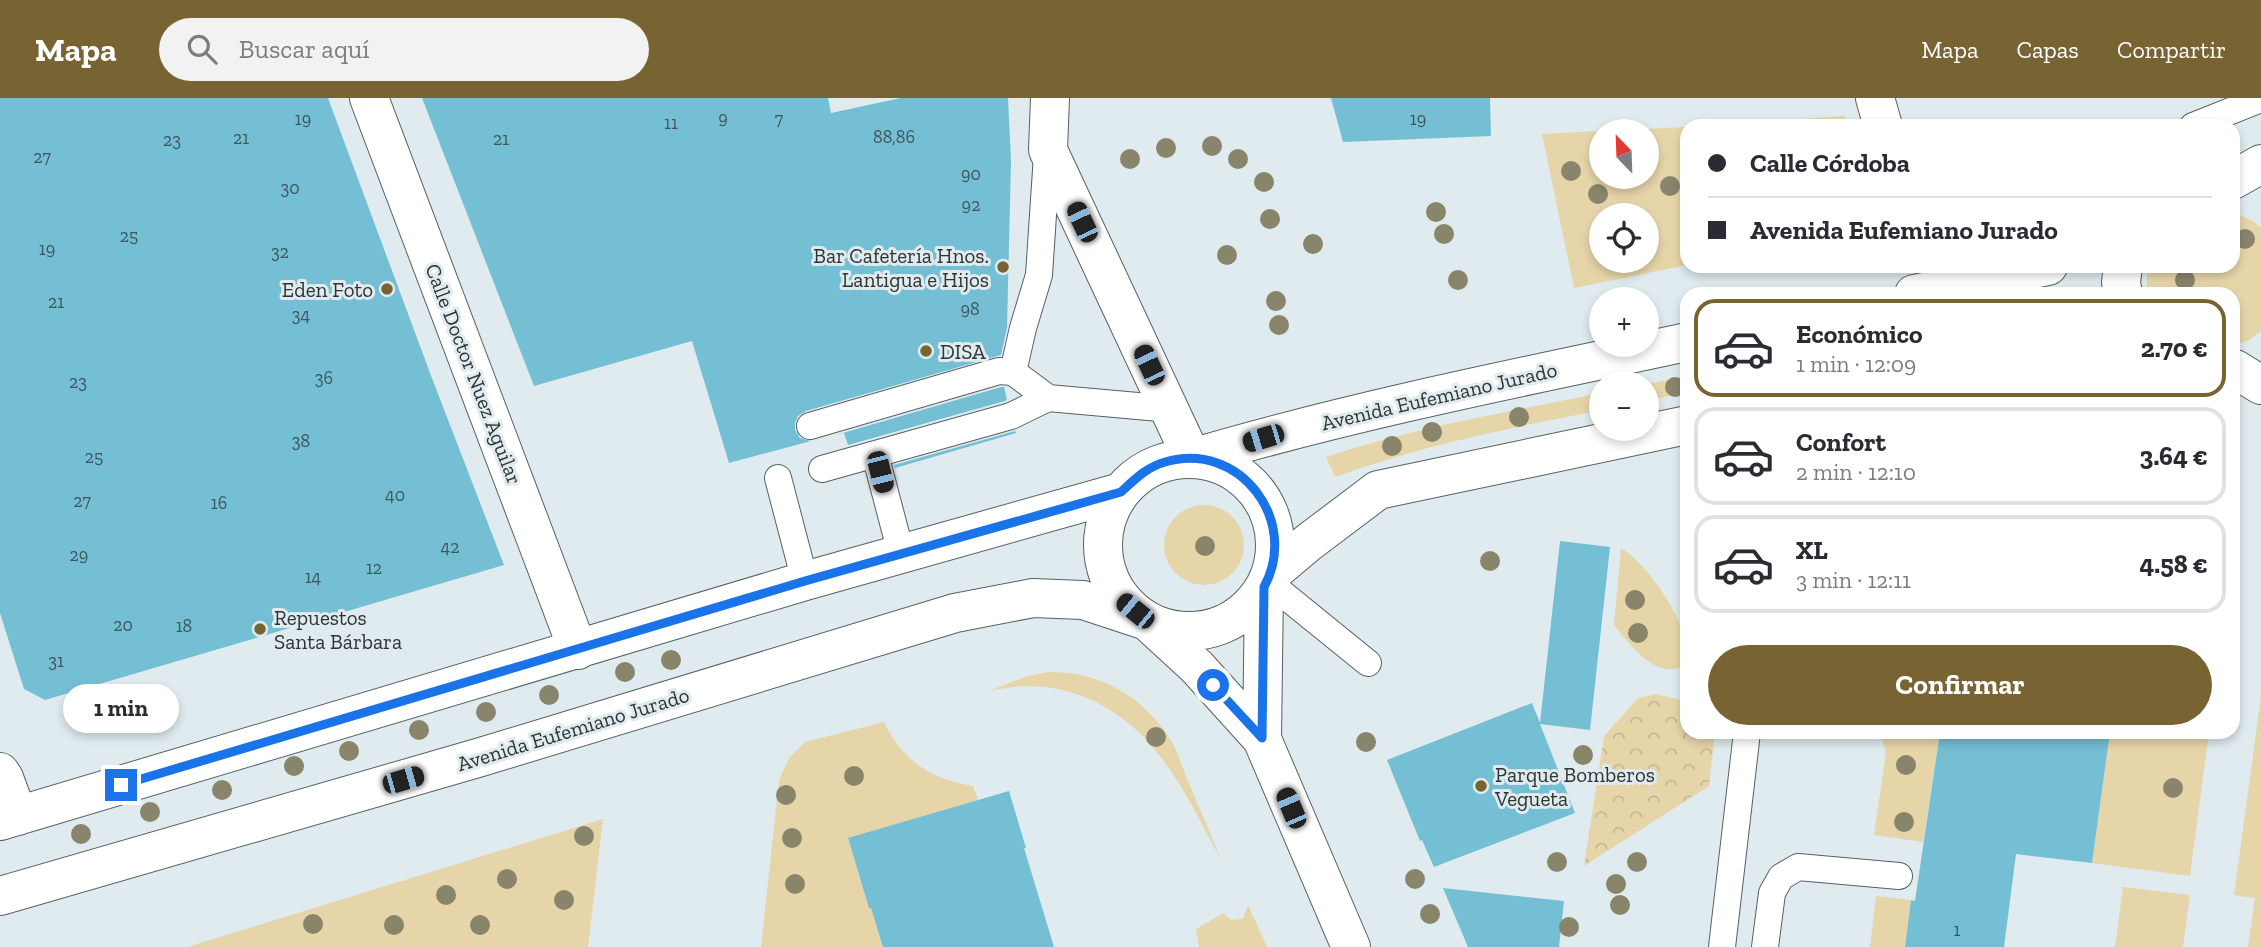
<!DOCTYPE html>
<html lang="es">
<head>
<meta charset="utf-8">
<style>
	:root { --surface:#fff; --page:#f2f2f3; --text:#2b2b33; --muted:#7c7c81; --line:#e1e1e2; --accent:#786433 }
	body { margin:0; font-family:"Zilla Slab",serif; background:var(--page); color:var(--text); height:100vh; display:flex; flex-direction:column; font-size:26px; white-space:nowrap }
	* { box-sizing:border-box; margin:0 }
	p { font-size:23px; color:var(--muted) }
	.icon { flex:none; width:38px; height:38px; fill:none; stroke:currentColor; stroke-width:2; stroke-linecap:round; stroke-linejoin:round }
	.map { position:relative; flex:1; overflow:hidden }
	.details { position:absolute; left:1680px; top:189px; width:560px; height:452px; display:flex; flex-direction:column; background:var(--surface); border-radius:21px; box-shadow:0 4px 10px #0003 }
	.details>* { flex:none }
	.guide { position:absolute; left:1680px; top:21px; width:560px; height:154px; border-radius:21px; box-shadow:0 4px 10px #0003; display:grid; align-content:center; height:154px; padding:0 28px; background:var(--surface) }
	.needle { width:46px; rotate:337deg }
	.fabs { position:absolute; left:1589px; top:21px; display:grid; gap:14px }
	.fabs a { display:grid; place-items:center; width:70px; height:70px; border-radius:50%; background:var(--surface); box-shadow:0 4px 10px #0003; font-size:35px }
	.end { position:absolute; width:32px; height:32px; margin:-16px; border:9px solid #1a73e8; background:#fff; box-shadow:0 0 0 4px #fff }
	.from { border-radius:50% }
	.bubble { position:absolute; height:49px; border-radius:24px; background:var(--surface); box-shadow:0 4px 10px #0003; font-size:23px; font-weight:700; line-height:49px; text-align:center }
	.car { position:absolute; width:21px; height:42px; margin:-21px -10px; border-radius:9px; box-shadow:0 0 5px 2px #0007; background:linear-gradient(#222 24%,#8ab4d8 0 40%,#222 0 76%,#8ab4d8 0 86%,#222 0) }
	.guide b { display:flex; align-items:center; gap:24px; height:66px; font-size:26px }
	.guide b+b { border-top:2px solid var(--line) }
	.guide i { width:18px; height:18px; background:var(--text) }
	ul { padding:12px 0 0; list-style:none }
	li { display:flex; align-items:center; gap:21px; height:98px; margin:0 14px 10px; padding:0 14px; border:4px solid var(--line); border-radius:21px }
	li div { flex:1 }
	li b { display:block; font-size:26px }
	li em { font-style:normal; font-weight:700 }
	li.current { border-color:var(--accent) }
	li>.icon { width:63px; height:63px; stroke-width:1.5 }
	.primary-button { display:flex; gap:14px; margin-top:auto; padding:14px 28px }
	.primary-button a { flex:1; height:80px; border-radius:42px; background:var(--accent); color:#fff; font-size:28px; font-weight:700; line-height:80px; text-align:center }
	header { display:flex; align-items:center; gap:42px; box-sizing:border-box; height:98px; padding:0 35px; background:var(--accent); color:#fff }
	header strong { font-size:33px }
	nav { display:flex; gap:38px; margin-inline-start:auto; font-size:24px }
	.search { width:490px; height:63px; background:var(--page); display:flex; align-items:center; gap:18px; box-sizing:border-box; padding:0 24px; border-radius:38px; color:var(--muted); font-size:26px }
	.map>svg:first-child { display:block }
	.green { fill:#e7d5aa; fill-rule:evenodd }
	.park { fill:url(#park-crowns) }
	.building { fill:#74bfd4 }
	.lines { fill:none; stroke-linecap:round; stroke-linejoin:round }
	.service-casing { stroke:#576063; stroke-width:28 }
	.minor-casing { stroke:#576063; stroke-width:40 }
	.service { stroke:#fff; stroke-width:26 }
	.minor { stroke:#fff; stroke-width:38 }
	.tree { fill:#88856b }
	.route { stroke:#1a73e8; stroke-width:9 }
	.poi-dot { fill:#786433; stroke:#dfebee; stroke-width:2.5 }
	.labels { text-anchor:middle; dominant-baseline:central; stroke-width:6; stroke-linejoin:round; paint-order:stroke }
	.number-label { font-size:18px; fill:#40565c }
	.poi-label { font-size:21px; fill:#2e3334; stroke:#dfebee; text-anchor:start }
	.street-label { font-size:21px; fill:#2e3334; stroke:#dfebee }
</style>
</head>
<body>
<header>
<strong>Mapa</strong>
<div class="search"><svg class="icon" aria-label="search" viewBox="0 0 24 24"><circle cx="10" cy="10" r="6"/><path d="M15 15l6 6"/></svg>Buscar aquí</div>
<nav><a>Mapa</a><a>Capas</a><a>Compartir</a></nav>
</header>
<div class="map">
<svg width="2261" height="849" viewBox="0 0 2261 849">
	<defs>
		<pattern id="park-crowns" width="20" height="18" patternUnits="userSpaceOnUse" patternTransform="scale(1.75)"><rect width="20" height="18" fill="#e7d5aa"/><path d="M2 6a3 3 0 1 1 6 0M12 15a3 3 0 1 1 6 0" fill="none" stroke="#c6b793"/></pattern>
	</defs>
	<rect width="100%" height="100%" fill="#dfebee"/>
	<path class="green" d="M1845 18 1844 28H1698Z
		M1687 29V167L1574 190 1542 36 1601 33V79H1647V33H1605ZM1601 117H1647V163H1601Z
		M2233 114 2253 123 2261 130V233L2249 242 2233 248V196H2147V168H2233Z
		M1687 278V294L1647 303V286Z
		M1601 295V312C1511 330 1422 347 1335 379L1326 359C1415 329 1509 314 1601 295Z
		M1164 447a40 40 0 1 1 80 0a40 40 0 1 1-80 0Z
		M1621 450C1648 467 1682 517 1687 549 1688 554 1687 560 1687 565 1658 587 1630 546 1614 527Z
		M1048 574C1099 573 1143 598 1170 641 1178 653 1182 669 1187 681 1199 708 1210 735 1221 762 1188 701 1161 637 1096 604 1075 594 1052 588 1028 588 1016 588 1003 591 991 592L1028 578Z
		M2261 598V849H2248L2255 800 2234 797Z
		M884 624C903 663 930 681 973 688L978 702 848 741 865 796 903 786 883 849H761L779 682 789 660 805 644Z
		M1870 634H1940L1923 744 1874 737 1886 654 1882 642Z
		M2110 634H2209L2190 778 2092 765Z
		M603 721 588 849H187Z
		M2123 789 2190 797 2183 849H2115Z
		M1876 798 1911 802 1905 849H1870Z
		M1248 807 1267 849H1199L1196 831 1224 815C1230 823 1234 823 1243 820Z"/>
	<path class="park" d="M1656 596 1681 602 1687 608V634H1713L1715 636 1709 688 1584 768 1604 638 1638 600Z"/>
	<path class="building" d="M0 0H328L430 275 504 467 45 602 24 591 0 515Z
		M422 0H828L831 15 901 0H1008L1011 63 1007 230 1001 257 806 313 798 318 795 325V332L800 340 811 343 729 365 692 243 534 288Z
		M1331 0H1490L1491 38 1343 44Z
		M1001 289H1004L1007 302 1005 303 848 347 844 335 836 337Z
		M1015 333 1016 335 895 370 894 367Z
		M1560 443 1610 449 1590 632 1540 626 1575 715 1434 769 1422 742 1420 743 1387 662 1532 605 1540 625Z
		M1940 634H2110L2092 765 2016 756 2004 849H1905L1911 802 1915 803Z
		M1009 693 1026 750H1024L1054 849H883L871 810H869L848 740Z
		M1443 790 1564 803 1559 849H1468Z"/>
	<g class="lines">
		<defs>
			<path id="service" d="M2193 28 2261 1
				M1013 274 1023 230 1039 177 1047 57
				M810 328 999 273 1013 274 1048 300
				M875 356 901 455
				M822 371 1011 318 1048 300 1171 311
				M778 380 805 483
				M1267 483 1368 565
				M1722 849 1747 634
				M1765 849 1772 795 1781 779 1798 769 1899 778"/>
			<path id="minor" d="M369 0 578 552
				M1050 0 1048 52 1192 360
				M1875 0 1883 28
				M2233 82 2261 66
				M2123 168 2121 184 2123 196
				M1914 196 2048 168
				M2235 271 2261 287
				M1192 360C1355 312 1521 279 1687 244
				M1103 447a86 86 0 1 1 172 0a86 86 0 1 1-172 0Z
				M1271 476 1309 444 1378 392 1687 327
				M1262 641 1264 490
				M0 674 4 680 18 718
				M0 723 805 483 1121 394
				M0 798 481 659 955 515 1033 500 1083 502 1147 523 1197 569 1262 641 1351 849"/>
		</defs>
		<use href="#service" class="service-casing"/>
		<use href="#minor" class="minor-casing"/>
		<use href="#service" class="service"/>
		<use href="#minor" class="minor"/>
	</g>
	<g class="tree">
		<circle cx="1212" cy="48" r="10"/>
		<circle cx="1166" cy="50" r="10"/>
		<circle cx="1130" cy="61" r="10"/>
		<circle cx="1238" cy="61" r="10"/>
		<circle cx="1571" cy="73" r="10"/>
		<circle cx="1264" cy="84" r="10"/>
		<circle cx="1670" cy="88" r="10"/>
		<circle cx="1598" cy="96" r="10"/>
		<circle cx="1436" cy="114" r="10"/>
		<circle cx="1270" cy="121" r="10"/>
		<circle cx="1444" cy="136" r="10"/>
		<circle cx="2245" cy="141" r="10"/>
		<circle cx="1313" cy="146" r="10"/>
		<circle cx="1227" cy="157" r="10"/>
		<circle cx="1458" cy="182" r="10"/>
		<circle cx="2185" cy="182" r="10"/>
		<circle cx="1276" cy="203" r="10"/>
		<circle cx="1279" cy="227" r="10"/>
		<circle cx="1675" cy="289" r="10"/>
		<circle cx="1519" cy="319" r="10"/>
		<circle cx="1432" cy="334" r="10"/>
		<circle cx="1392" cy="348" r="10"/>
		<circle cx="1205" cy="448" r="10"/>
		<circle cx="1490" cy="463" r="10"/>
		<circle cx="1635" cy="502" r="10"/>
		<circle cx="1638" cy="535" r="10"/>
		<circle cx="671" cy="562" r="10"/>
		<circle cx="625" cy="574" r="10"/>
		<circle cx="549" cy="597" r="10"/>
		<circle cx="486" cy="614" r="10"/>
		<circle cx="419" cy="632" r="10"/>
		<circle cx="1156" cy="639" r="10"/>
		<circle cx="1366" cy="644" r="10"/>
		<circle cx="349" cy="653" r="10"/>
		<circle cx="1583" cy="657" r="10"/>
		<circle cx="1906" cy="667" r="10"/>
		<circle cx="294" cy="668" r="10"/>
		<circle cx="854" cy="678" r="10"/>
		<circle cx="2173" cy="690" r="10"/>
		<circle cx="222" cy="692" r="10"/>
		<circle cx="786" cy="697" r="10"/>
		<circle cx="150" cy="714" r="10"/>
		<circle cx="1904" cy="724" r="10"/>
		<circle cx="81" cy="736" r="10"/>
		<circle cx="584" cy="738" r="10"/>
		<circle cx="792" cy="740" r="10"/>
		<circle cx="1557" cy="764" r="10"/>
		<circle cx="1637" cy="764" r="10"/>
		<circle cx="507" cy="781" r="10"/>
		<circle cx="1415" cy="781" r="10"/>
		<circle cx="795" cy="786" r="10"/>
		<circle cx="1616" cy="786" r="10"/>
		<circle cx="446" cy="797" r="10"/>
		<circle cx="564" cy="802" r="10"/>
		<circle cx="1620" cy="807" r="10"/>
		<circle cx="1430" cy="816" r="10"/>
		<circle cx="313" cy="826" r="10"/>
		<circle cx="394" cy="827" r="10"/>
		<circle cx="480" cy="827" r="10"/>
		<circle cx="1569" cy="829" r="10"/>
	</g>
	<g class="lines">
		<path class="route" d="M121 687 805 483 1121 394C1135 381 1147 369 1165 364 1240 342 1300 423 1264 489L1262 640 1213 587"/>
	</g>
	<g class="poi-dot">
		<circle cx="1003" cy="169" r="7"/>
		<circle cx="387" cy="191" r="7"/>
		<circle cx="926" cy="253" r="7"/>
		<circle cx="260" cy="531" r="7"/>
		<circle cx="1481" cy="688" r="7"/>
	</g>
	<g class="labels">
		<g class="number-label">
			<text x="723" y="20">9</text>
			<text x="303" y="21">19</text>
			<text x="779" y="21">7</text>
			<text x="1418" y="21">19</text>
			<text x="671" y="25">11</text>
			<text x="894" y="39">88,86</text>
			<text x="241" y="40">21</text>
			<text x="501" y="41">21</text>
			<text x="172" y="42">23</text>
			<text x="42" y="59">27</text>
			<text x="971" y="76">90</text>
			<text x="290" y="90">30</text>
			<text x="971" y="107">92</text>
			<text x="129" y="138">25</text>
			<text x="47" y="151">19</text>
			<text x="280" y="154">32</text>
			<text x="56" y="204">21</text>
			<text x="970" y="211">98</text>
			<text x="301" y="217">34</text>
			<text x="324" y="280">36</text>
			<text x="78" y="284">23</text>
			<text x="301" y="343">38</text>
			<text x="94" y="359">25</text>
			<text x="395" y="397">40</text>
			<text x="82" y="403">27</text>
			<text x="219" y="405">16</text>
			<text x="450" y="449">42</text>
			<text x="79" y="457">29</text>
			<text x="374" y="470">12</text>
			<text x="313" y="479">14</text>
			<text x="123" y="527">20</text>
			<text x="184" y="528">18</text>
			<text x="56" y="563">31</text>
			<text x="1957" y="832">1</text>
		</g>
		<g class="poi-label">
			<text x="989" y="157" text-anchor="end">Bar Cafetería Hnos.<tspan x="989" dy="24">Lantigua e Hijos</tspan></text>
			<text x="373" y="191" text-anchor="end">Eden Foto</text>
			<text x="940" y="253">DISA</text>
			<text x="274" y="519">Repuestos<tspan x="274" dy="24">Santa Bárbara</tspan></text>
			<text x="1495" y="676">Parque Bomberos<tspan x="1495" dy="24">Vegueta</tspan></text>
		</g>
		<g class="street-label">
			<text transform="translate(474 276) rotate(69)">Calle Doctor Nuez Aguilar</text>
			<text transform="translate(1439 298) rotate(-13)">Avenida Eufemiano Jurado</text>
			<text transform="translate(573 631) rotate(-17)">Avenida Eufemiano Jurado</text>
		</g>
	</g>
</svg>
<div class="fabs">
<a><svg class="needle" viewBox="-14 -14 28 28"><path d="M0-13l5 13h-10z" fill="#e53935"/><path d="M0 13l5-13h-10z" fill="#7c7c81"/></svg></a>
<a><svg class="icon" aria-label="locate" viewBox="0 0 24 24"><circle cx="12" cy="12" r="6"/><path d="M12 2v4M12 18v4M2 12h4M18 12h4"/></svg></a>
<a>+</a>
<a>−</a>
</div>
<i class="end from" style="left:1213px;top:587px"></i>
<i class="end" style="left:121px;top:687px"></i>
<div class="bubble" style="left:63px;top:586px;width:116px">1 min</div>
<i class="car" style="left:1082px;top:124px;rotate:335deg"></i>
<i class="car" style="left:1149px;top:267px;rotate:335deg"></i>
<i class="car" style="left:1263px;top:340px;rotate:253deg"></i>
<i class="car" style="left:880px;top:374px;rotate:166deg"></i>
<i class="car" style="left:1135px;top:513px;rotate:309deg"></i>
<i class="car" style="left:403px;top:682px;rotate:74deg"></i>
<i class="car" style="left:1291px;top:710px;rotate:337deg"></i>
<div class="guide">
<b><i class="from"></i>Calle Córdoba</b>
<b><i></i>Avenida Eufemiano Jurado</b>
</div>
<section class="details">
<ul>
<li class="current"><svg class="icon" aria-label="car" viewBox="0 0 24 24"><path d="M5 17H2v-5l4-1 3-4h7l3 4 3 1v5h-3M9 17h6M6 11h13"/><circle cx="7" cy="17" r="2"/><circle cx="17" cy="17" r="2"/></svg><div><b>Económico</b><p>1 min · 12:09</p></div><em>2.70 €</em></li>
<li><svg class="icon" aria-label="car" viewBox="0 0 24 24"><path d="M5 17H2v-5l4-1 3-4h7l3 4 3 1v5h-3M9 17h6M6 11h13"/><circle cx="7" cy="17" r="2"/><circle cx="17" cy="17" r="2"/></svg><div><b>Confort</b><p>2 min · 12:10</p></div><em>3.64 €</em></li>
<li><svg class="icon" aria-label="car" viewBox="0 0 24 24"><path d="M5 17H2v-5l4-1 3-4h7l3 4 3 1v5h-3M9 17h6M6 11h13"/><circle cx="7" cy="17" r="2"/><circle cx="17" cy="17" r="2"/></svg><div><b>XL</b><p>3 min · 12:11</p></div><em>4.58 €</em></li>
</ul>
<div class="primary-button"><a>Confirmar</a></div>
</section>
</div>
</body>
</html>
